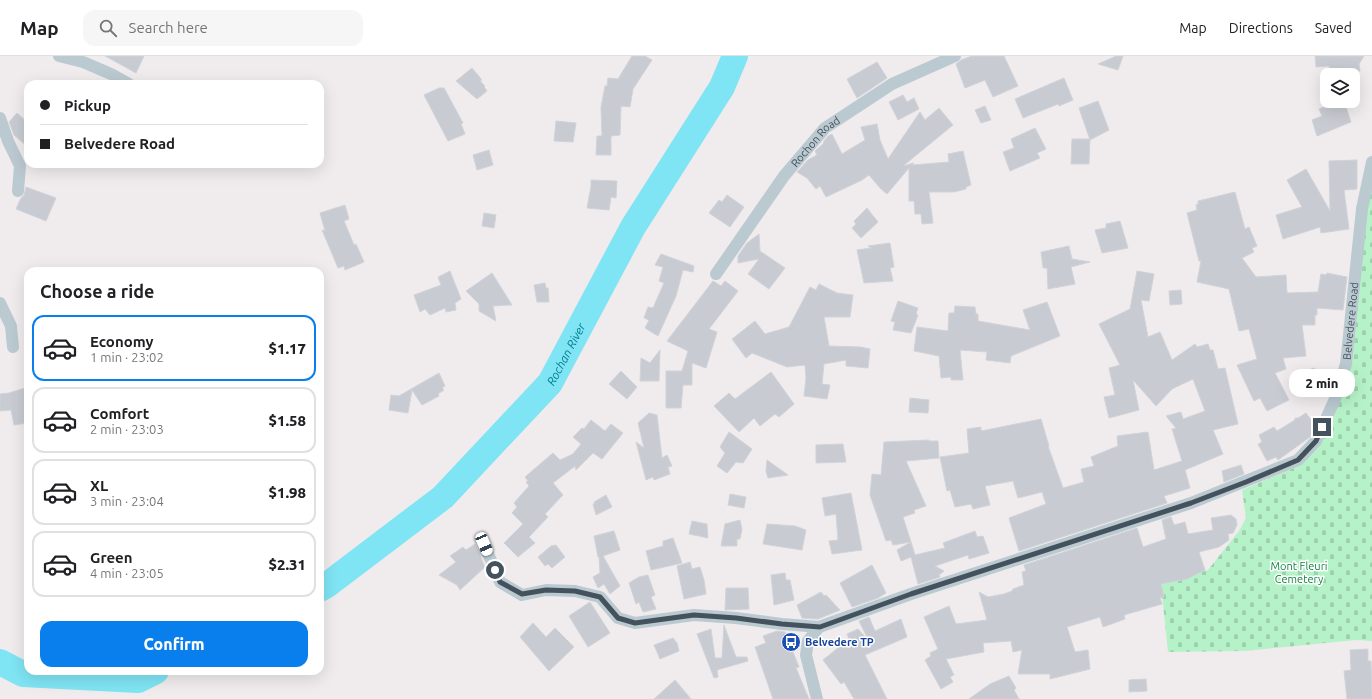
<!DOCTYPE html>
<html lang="en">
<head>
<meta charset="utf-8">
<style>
	:root { --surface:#fff; --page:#f6f6f6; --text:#202124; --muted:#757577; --line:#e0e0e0; --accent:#097fed }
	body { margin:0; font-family:Ubuntu,sans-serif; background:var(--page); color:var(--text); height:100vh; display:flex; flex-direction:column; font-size:15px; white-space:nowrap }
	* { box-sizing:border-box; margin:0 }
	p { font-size:13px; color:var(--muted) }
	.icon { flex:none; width:22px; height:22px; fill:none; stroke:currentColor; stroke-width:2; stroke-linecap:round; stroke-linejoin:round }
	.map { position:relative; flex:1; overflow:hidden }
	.drawer { position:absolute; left:24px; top:211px; width:300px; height:408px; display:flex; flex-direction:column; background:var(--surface); border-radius:12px; box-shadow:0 4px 16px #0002 }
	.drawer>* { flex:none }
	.banner { position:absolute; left:24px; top:24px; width:300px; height:88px; border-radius:12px; box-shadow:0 4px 16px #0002; display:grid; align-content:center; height:88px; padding:0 16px; background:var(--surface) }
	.controls { position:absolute; left:1320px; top:12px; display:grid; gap:8px }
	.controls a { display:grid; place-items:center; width:40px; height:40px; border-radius:8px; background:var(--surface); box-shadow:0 4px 16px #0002; font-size:20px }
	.end { position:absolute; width:18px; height:18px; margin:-9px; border:5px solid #43525c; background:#fff; box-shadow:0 0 0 2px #fff }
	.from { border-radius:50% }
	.bubble { position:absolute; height:28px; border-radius:12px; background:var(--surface); box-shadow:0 4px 16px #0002; font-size:13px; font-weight:800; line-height:28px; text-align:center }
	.car { position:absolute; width:12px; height:24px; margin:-12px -6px; border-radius:5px; box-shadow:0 0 3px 1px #0007; background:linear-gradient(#fff 24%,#345 0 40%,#fff 0 76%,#345 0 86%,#fff 0) }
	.banner b { display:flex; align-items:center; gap:14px; height:38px; font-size:15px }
	.banner b+b { border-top:1px solid var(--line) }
	.banner i { width:10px; height:10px; background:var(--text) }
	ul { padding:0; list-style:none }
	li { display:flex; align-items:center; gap:12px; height:66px; margin:0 8px 6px; padding:0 8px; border:2px solid var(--line); border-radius:12px }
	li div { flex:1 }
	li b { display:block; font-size:15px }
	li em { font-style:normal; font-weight:800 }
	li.active { border-color:var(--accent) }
	li>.icon { width:36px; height:36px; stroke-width:1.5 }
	h2 { padding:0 16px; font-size:18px; line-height:48px }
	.primary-button { display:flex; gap:8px; margin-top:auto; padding:8px 16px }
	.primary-button a { flex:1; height:46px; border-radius:12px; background:var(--accent); color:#fff; font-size:16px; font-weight:800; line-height:46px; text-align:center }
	header { display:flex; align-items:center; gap:24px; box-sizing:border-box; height:56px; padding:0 20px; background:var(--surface); border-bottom:1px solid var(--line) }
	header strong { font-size:19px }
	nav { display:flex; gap:22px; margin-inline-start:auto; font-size:14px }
	.search { width:280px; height:36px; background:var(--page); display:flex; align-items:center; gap:10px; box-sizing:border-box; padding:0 14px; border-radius:12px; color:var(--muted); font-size:15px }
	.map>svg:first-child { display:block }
	.cemetery { fill:url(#cemetery-stones) }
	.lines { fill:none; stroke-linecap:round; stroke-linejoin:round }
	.river { stroke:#7fe4f3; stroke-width:26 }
	.building { fill:#c8ccd2; stroke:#d0d3d9 }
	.street { stroke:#bbc9d1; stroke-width:12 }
	.route { stroke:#43525c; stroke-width:5 }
	.labels { text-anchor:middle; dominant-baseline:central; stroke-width:3; stroke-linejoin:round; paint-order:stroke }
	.street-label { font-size:11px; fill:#43525c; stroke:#fff }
	.park-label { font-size:11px; fill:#0e833f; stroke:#fff }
	.transit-label { font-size:11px; font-weight:bold; fill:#164399; stroke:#fff; text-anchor:start }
	.water-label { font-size:12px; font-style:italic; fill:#037f92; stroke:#fff }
</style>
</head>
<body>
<header>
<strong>Map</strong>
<div class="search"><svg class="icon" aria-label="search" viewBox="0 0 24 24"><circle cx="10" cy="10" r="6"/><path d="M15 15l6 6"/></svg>Search here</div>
<nav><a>Map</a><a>Directions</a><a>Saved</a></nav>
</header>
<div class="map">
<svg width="1372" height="643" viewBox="0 0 1372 643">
	<defs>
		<pattern id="cemetery-stones" width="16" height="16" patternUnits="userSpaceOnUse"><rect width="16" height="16" fill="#b6f2c8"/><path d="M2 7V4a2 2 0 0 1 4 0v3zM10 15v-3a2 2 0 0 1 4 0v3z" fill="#9ed1ae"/></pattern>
	</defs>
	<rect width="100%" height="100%" fill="#f0eced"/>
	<path class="cemetery" d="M1372 129V585L1356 584 1245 595 1168 596 1161 528 1208 514 1239 475 1246 462 1242 434 1296 411 1320 387 1333 364 1351 309 1366 156Z"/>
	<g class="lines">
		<g class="river">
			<path id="s1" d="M320 533 327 529 443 441 550 327 633 171 722 31 735 0"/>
			<path d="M0 606 23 618 138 624 156 615"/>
		</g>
	</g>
	<path class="building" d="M105 0H144L136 17Z
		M632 0H645L652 4 633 33 630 51 621 50 620 79 611 80V99H596L597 80H602L601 51 605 30H607L608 22 618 23Z
		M972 0H1004L1018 30 993 41 985 24 965 32 956 8 961 4Z
		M1116 0H1123L1118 14 1098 8Z
		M1315 0H1364L1359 8 1360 15 1350 16V17L1330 19 1329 10 1316 11Z
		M877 6 887 22 857 42 847 23Z
		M472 12 482 24 480 25 485 30 484 31 487 35 477 43 456 25Z
		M1064 22 1073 44 1059 50 1058 48 1023 62 1015 43Z
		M439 32H444L463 67 461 68 465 78 448 85 424 39Z
		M903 39 907 46 914 42 919 53 898 64 889 46Z
		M1098 45 1109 74 1090 84 1079 52Z
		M1338 45H1344L1351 66 1317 80 1312 64 1322 60 1319 53Z
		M985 50 991 64 981 67 975 54Z
		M939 52 953 69 903 110 914 107 912 109 949 106 948 98 963 95 971 129 966 131V133L954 136H929L933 167 922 168 921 158H915L914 145H909V112L887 138 880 132 869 119 862 124 826 141 820 130 816 133 807 122 797 116 808 104 817 99 815 95 823 88 824 85 828 80 832 78 842 98 865 84 861 71 877 68 880 84 888 103 920 56 925 64Z
		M17 57 28 67V91L14 79 9 66Z
		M556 65 576 67 573 86 554 85Z
		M1035 72 1046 93 1037 97 1040 102 1010 115 1003 96 1014 92 1011 83Z
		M1072 83H1090L1089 108H1071Z
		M489 94 493 109 477 114 473 99Z
		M1357 104V133L1344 134 1349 173 1321 177 1320 171 1283 183 1276 159 1302 151 1287 124 1306 113 1330 155 1329 105Z
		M591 124 617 125 616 142 611 141 609 154 587 152 591 130Z
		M26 131 56 142 46 165 16 153 21 142 24 139Z
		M1235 136 1245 173 1249 171 1257 190 1252 192 1254 196 1242 202 1256 221 1286 219 1287 237 1318 236 1321 218 1326 219 1327 217 1347 221 1343 254 1317 252V259H1315V269H1302L1306 300 1283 302 1286 313 1275 317 1289 344 1267 355 1260 342 1254 345 1237 309 1257 303 1249 273 1239 275 1229 233 1197 226 1201 205H1199L1187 157 1197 154 1196 149 1198 148V145Z
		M727 139 744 151 730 171 709 157 719 144 722 146Z
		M345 149 349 163 344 165 354 189 356 188 364 206 345 214 344 210 338 212 322 174 325 175 320 157Z
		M867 152 878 166 861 182 852 172 856 168 854 165Z
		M484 157 496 159 494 172 482 170Z
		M1120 165 1128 192 1102 197 1095 174 1106 172V168Z
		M759 178 760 195 785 212 769 233 748 218 759 203 738 207V200L747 187Z
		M890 187 894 211 890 212 893 225 864 227 857 194 871 192 868 190Z
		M1069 190 1072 203 1090 206 1071 211 1075 228 1048 233 1047 212H1043L1041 196Z
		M661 198 694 210 693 216 683 214 676 240 658 280 645 272 649 264 644 262 648 251 653 252 664 227 659 225 663 211 655 209Z
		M450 215 461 243 455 247 456 254 446 256 445 252 430 259 425 253 420 256 414 239 441 229 438 221Z
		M1137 215 1154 218 1149 245 1141 244 1148 281 1160 276 1172 304 1195 288 1197 291 1208 288 1210 294H1213L1218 313 1225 312 1238 368 1213 374 1223 398 1185 414 1190 432 1164 440 1167 447 1019 495 1009 462 1046 448 1042 436 1018 442 1013 425 985 430 990 449 973 453 971 448 955 451 950 434 947 435 940 401 969 397 967 373 981 371V375L1041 363 1049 390H1048L1063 432 1084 426 1081 413 1094 410 1091 401 1118 390 1117 380 1148 376 1154 414 1182 405 1172 373 1176 372 1166 360 1181 356 1183 363 1205 355 1193 323 1172 333 1156 350 1133 324 1139 354 1109 362 1104 341 1115 339 1109 312 1120 309 1099 268 1130 253Z
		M492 217 512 249 493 250 496 265 479 255V248L466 235Z
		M713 225 721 230 725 225 738 235 709 273 717 276 706 312 692 307V329H683L681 352H666V315H682L688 295 667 285Z
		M545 227 546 232H548L549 246H537L534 229Z
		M819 228 837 237 853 239 850 261H824L829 290 860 291 870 293 868 312 846 310V304L824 308 822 328 830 329 827 343 804 340 806 322 805 309 787 311 752 297 746 302 732 283 755 265 765 278 789 271 810 231 816 234Z
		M1181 234 1182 248 1170 249 1169 235Z
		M898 245 918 252 916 258 918 259 911 277 893 274 895 266 891 265Z
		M1047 246 1060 280 1011 300 1010 307 986 304 987 296 960 294 963 324H951V321L941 322 939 300 914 295 917 271 948 275 949 257H954L955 250 975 251 976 258H978V265L1030 274 1023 254Z
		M660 294 659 325H640L641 302 650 307Z
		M1312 312 1335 319 1333 324 1304 337Z
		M621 315 637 331 627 343 609 328Z
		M771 316 794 348 779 361 775 358 760 370 754 362 739 376 714 350 729 337 735 343Z
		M439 317 445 330 442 332 444 334 438 338 439 340 422 349 412 334 408 357 389 354 391 339 399 340Z
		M28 331V367L14 369 11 354 0 355V338L9 337Z
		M910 342 929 344 928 357 909 356Z
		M649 357 657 359 662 402 667 399 672 410 668 411 670 418 654 424 653 421 646 424 636 386 644 392 638 367Z
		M1306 357 1315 369 1310 381 1278 404 1276 401 1267 405 1258 388 1262 386 1259 379 1274 371 1277 375 1295 364V362H1298Z
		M591 364 605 375 611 368 623 377 602 403 593 397 576 414 575 410 553 427 563 439 545 458 548 461 529 481 535 487 518 501 504 487 523 468 512 457 517 451 514 447 529 430 526 426 528 425 525 421 553 397 560 404 573 398 581 388 573 381 582 372 584 373Z
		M729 376 752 393 743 407 736 406 727 417 717 410 725 397 720 391Z
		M929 384V385H938L939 402 906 405 926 450 914 454 915 457 903 461 911 486 893 489 891 484 886 485 870 439 872 418 881 419 884 386Z
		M843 388 846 406 816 407V389Z
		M767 404 788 419 768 422 766 415Z
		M1241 409 1244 418 1224 426 1222 415Z
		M851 437 862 494 832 498 829 485 838 484 836 458 825 460 822 442Z
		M730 438 746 441 744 452 728 449Z
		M606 439 612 451 596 459 593 448 595 447 594 446Z
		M1231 459 1236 463 1237 469 1233 477 1228 478 1229 484 1219 491 1199 496 1205 514 1187 523 1161 528 1164 541 1160 542 1162 548 1124 559 1125 563 1103 571 1100 561 1067 571 1075 596 1088 594 1090 613 1050 623V618H1018L1022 594 1013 596 1011 585 983 587 984 596 946 603 954 619 950 621 953 626 941 633 925 604 931 600 930 597 938 593 924 561 949 550 956 568 987 564 979 536 988 541 1004 538 1012 535 1013 533 1024 529 1022 516 1026 515 1024 509 1137 472 1143 491 1166 483 1162 464 1171 461 1174 469 1185 466 1188 478 1213 474 1211 462Z
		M740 464 742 473 740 483H737V490H721L725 468Z
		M692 465 707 468 708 482 689 478Z
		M767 468 795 470 806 474 802 494 763 488Z
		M614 475 620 494 603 500 620 530 610 538 604 528 598 532 593 521 600 517 599 501H598L594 480Z
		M975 475 977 481 983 480 989 497 969 503 968 499 935 510 944 515 939 519 940 521 918 528 911 501 901 505 897 494 911 486 915 499 945 492 943 487Z
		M673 482 682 507 651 514 646 495 663 490V485Z
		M475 488 485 511 460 534 457 529 439 519 456 506 450 500 463 491 466 494Z
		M556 489 565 501 552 512 548 508 545 510 538 501 551 490Z
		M690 506 692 513 700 511 704 524 706 538 684 543 677 510Z
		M872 509 886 537 878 542 852 551 840 527Z
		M785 517 786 524H790L794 544 774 549 771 519Z
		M648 519 655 539 651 541 656 553 643 556 639 546 636 548 629 527 639 521Z
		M726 532H748L749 553 725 554Z
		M821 536 824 540 826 539 840 554 818 563 802 562 797 549Z
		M590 546 610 577 588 591 569 560Z
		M869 561 875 575 901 563 907 581 865 599 887 643H854L844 626 841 628 823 604 849 583 847 578 858 573 869 585 859 565Z
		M533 567 546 581 555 572 574 591 549 615 520 581Z
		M724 569 736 601H747L748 605 717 614 718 621 714 622 697 578 711 573 715 602H722Z
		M777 575 785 576 799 611 796 612 809 643H773L755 591 766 587 763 580Z
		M673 582 677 587 679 595 660 603 654 589Z
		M1368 593V605H1371L1372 643H1347L1344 615 1351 614 1350 594Z
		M1009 620 1016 632 1014 634 1019 643H969L990 628Z
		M1146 623 1147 635 1129 636V624Z
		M675 624 691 643H654Z"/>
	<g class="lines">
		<g class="street">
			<path d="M59 0 83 6 111 18 129 28"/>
			<path d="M0 62 8 85 20 110 18 135"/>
			<path id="s2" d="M716 218 784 120 825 72 892 28 955 0"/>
			<path d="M0 247 11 270 13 291"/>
			<path d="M484 488 500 526 522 539 546 534 575 535 600 541 618 562 635 567 694 559 736 562 782 568 819 571"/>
			<path id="s3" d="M817 643 806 599 808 585 819 571 911 538 1191 447 1298 404 1316 385 1335 343 1346 308 1362 153 1372 106"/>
		</g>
	</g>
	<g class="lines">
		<path class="route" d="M495 514 500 526 522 538 546 534 575 535 600 541 618 562 635 567 694 559 736 562 782 568 820 571 911 538 1191 447 1246 426 1298 404 1316 385 1322 371"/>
	</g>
	<defs>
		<symbol id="bus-disc" viewBox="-11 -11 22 22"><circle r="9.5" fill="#1a4fb4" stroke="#fff"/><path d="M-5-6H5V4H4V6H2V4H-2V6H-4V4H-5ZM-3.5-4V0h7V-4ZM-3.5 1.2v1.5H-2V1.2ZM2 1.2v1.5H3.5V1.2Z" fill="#fff"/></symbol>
	</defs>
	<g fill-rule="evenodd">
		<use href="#bus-disc" x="780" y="575" width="22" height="22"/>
	</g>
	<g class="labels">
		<g class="street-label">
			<text stroke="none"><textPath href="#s2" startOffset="166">Rochon Road</textPath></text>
			<text stroke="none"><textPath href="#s3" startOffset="737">Belvedere Road</textPath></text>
		</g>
		<g class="park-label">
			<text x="1299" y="510">Mont Fleuri<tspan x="1299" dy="13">Cemetery</tspan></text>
		</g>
		<g class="transit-label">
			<text x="805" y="586">Belvedere TP</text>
		</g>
		<g class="water-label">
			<text stroke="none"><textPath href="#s1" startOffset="343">Rochan River</textPath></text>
		</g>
	</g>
</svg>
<div class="controls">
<a><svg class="icon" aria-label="layers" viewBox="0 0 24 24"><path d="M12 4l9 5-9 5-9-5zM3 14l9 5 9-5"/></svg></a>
</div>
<i class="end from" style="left:495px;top:514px"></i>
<i class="end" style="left:1322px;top:371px"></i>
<div class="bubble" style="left:1289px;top:313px;width:66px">2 min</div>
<i class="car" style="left:484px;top:488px;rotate:157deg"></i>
<div class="banner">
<b><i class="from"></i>Pickup</b>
<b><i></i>Belvedere Road</b>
</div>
<section class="drawer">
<h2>Choose a ride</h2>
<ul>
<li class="active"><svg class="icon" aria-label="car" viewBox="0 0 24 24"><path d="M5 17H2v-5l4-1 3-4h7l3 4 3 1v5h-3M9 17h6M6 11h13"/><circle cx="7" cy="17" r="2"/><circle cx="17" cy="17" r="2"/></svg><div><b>Economy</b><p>1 min · 23:02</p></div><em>$1.17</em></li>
<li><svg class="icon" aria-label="car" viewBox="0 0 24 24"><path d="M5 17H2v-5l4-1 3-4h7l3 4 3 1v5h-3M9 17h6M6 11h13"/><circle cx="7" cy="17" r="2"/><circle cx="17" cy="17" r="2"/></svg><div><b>Comfort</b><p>2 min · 23:03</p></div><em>$1.58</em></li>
<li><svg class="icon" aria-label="car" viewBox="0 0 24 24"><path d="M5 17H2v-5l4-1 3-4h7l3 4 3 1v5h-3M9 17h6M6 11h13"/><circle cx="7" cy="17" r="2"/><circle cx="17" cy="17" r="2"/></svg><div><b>XL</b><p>3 min · 23:04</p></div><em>$1.98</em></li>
<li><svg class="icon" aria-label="car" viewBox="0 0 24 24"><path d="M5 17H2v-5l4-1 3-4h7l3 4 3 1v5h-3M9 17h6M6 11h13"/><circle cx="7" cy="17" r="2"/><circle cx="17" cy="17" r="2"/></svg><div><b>Green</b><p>4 min · 23:05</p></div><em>$2.31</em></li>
</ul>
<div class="primary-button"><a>Confirm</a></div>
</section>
</div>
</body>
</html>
